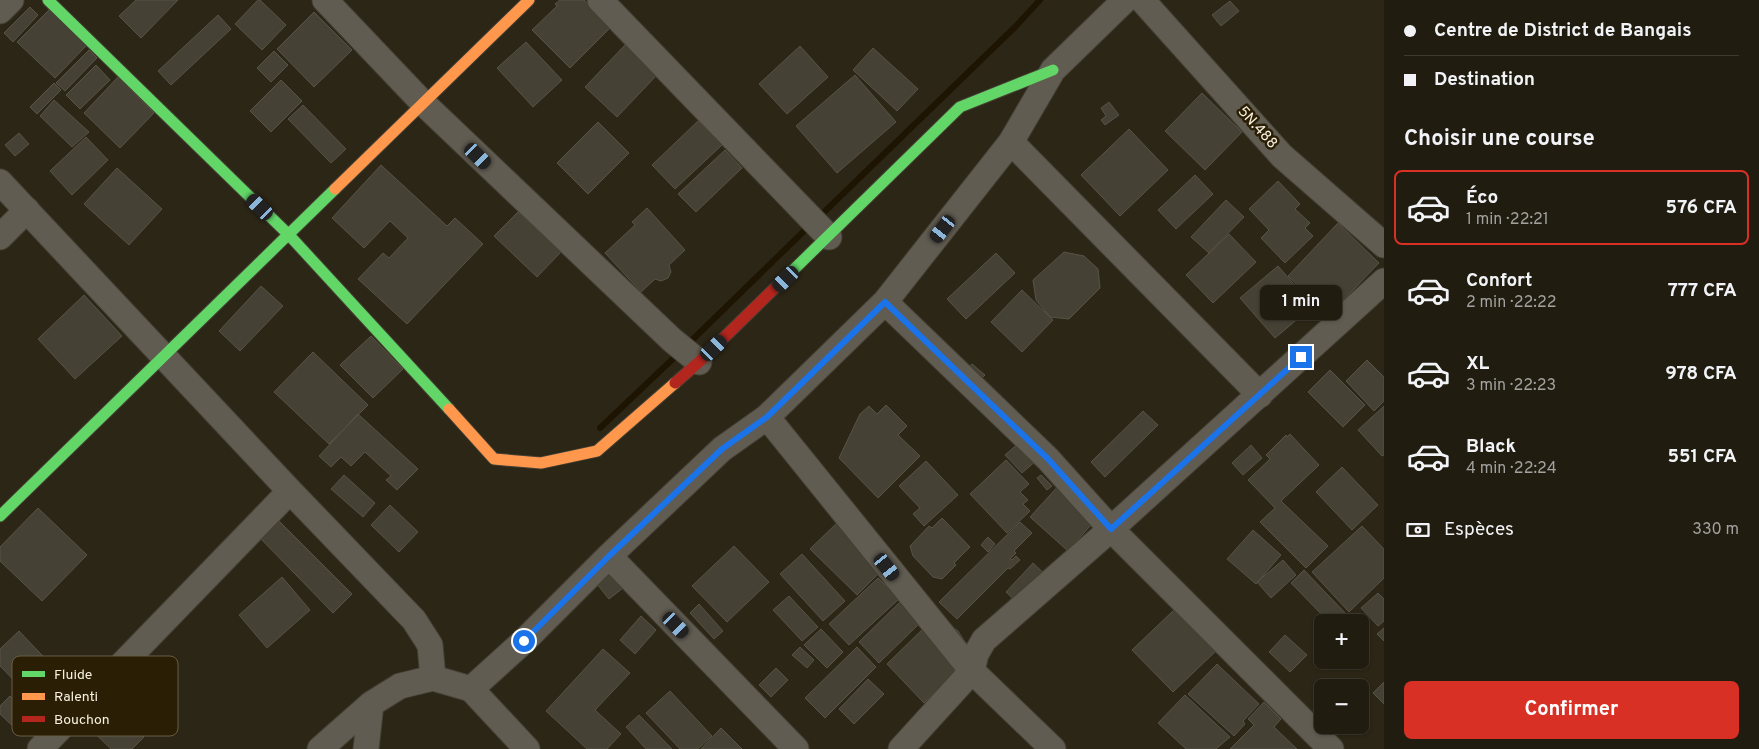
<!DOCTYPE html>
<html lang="fr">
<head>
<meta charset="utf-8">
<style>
	:root { --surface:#211c10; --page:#2d291e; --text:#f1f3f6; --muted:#a2a19f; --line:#3e3a30; --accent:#d93025 }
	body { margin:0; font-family:Overpass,sans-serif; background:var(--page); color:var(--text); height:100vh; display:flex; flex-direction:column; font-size:19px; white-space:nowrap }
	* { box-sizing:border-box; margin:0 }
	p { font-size:16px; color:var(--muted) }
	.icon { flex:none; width:28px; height:28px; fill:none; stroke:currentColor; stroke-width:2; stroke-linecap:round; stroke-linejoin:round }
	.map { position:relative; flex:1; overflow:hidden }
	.sheet { display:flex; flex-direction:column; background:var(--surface); width:375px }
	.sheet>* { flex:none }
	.banner { display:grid; align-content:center; height:110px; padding:0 20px; background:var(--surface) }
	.controls { position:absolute; left:1314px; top:614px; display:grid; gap:10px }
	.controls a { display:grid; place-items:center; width:55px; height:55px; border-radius:8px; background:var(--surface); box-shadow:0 1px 4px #0004,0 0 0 1px var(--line); font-size:25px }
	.end { position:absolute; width:22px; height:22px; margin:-11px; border:6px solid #1a73e8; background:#fff; box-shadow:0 0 0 2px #fff }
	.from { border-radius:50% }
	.bubble { position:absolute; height:35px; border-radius:8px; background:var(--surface); box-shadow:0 1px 4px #0004,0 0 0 1px var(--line); font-size:16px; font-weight:700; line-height:35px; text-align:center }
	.car { position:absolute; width:15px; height:30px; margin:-15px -8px; border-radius:6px; box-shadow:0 0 4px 1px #0007; background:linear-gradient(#222 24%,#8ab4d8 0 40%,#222 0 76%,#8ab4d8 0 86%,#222 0) }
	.banner b { display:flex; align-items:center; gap:18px; height:48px; font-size:19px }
	.banner b+b { border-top:1px solid var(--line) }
	.banner i { width:12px; height:12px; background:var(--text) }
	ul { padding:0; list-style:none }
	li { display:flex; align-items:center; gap:15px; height:75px; margin:0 10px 8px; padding:0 10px; border:2px solid transparent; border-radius:8px }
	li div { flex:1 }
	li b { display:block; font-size:19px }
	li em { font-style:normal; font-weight:700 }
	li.active { border-color:var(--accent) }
	li>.icon { width:45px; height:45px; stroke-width:1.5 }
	h2 { padding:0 20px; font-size:22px; line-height:60px }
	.pay { display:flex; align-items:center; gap:12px; height:55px; padding:0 20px; font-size:19px }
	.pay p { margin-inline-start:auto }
	.primary-button { display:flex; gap:10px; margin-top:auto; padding:10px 20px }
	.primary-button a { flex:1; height:58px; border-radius:8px; background:var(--accent); color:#fff; font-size:20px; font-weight:700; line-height:58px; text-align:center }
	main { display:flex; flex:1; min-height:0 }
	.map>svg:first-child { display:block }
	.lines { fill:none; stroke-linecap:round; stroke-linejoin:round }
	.stream { stroke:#1d1402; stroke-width:6 }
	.building { fill:#454134; stroke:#585346 }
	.street-casing { stroke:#454035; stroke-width:27 }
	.fast-casing { stroke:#454035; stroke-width:13 }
	.slow-casing { stroke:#454035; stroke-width:13 }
	.jam-casing { stroke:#454035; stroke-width:13 }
	.street { stroke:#615c51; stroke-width:25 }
	.fast { stroke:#63d668; stroke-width:11 }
	.slow { stroke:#ff974d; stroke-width:11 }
	.jam { stroke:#b3261e; stroke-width:11 }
	.route { stroke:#1a73e8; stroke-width:6 }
	.labels { text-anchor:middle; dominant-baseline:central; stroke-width:5; stroke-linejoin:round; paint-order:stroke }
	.street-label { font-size:15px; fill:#f7f0e0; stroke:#2a1f05 }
	.key { fill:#2a1f05; stroke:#685e47; stroke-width:1 }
	.key-label { font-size:14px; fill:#f7f0e0 }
</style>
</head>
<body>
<main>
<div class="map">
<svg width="1384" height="749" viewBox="0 0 1384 749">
	<rect width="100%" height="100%" fill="#2c2616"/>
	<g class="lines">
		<path class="stream" d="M818 218 1015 27 1040 0
			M687 345 805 230
			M600 428 678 354"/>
	</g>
	<path class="building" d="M136 0H178L141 38 119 16Z
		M258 0H260L286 25 262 50 235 24Z
		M560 0H584L611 27 570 68 532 30 557 6 555 4Z
		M1230 1 1239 11 1221 26 1212 15Z
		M30 7 38 15 13 42 4 33Z
		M50 9 87 45 55 78 17 42Z
		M314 12 352 50 314 87 277 49Z
		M218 15 231 29 171 85 158 71Z
		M526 42 562 80 533 107 497 68Z
		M625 45 657 75 617 117 585 87Z
		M800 46 828 77 787 114 759 84Z
		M873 48 918 89 897 111 853 70Z
		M89 50 97 58 65 91 56 83Z
		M274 51 288 65 271 82 257 68Z
		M96 65 110 80 80 109 66 95Z
		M855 75 896 122 837 173 796 126Z
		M118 77 154 113 120 148 84 113Z
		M281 80 302 101 271 132 250 111Z
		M54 83 61 90 37 114 30 107Z
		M1202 93 1242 132 1205 170 1165 131Z
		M54 100 89 132 72 147 40 116Z
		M1109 102 1119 115 1105 125 1101 120 1106 116 1101 108Z
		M303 105 346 149 331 163 288 119Z
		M698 121 722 145 675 189 652 165Z
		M598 122 629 153 588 194 557 163Z
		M1129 129 1168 170 1120 216 1081 175Z
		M19 133 29 144 15 156 5 145Z
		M86 137 108 160 72 195 50 171Z
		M725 150 742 168 696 212 678 194Z
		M381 165 447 226 455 218 483 244 407 324 358 279 383 253 389 258 408 238 390 221 364 248 332 218Z
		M117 168 162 209 129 245 84 204Z
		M1195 175 1213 194 1176 229 1158 210Z
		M1278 181 1300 204 1295 209 1310 223 1305 228 1313 236 1285 263 1261 238 1269 230 1249 209Z
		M1226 200 1244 217 1209 253 1191 237Z
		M647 208 685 250 669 265 671 272 668 278 661 281 655 279 641 292 605 253 635 225 632 222Z
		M518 212 561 252 537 277 494 236Z
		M1338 223 1379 263 1329 315 1288 276Z
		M1229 234 1256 262 1213 303 1186 275Z
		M1064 252 1084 256 1098 269 1100 288 1069 319 1050 317 1036 300 1033 280Z
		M996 253 1015 273 966 319 947 299Z
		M1278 266 1313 306 1275 338 1240 298Z
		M261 286 283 306 240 351 219 331Z
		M1022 290 1053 320 1022 352 991 322Z
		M84 295 122 336 75 379 38 339Z
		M371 336 403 369 373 398 340 365Z
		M313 352 368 405 329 444 274 392Z
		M1367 360 1384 377V401L1374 411 1346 381Z
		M972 364 985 375 982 378 969 367Z
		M1330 370 1365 405 1343 427 1308 392Z
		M886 405 907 426 898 435 920 456 878 498 839 458 860 414 869 406 877 414Z
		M1384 406V455L1382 456 1358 430Z
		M1143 411 1158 425 1105 477 1091 462Z
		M358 414 418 469 397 490 386 480 391 476 365 452 351 466 341 457 331 467 319 456Z
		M1290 434 1319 465 1281 501 1328 546 1306 568 1260 522 1275 508 1248 480 1270 459 1266 455 1286 435 1287 437Z
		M1020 442 1037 460 1022 473 1005 455Z
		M1251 445 1262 458 1243 475 1232 463Z
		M1006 460 1029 484 1020 492 1028 500 1023 504 1030 511 1007 533 970 494Z
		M926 461 958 495 924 526 913 514 920 508 899 486Z
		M1342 467 1378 505 1352 530 1316 492Z
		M344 475 375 503 363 517 331 489Z
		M1041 475 1052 486 1047 490 1037 478Z
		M1061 483 1098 517 1068 551 1030 517Z
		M390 505 418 532 399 552 371 525Z
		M38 508 87 555 42 601 0 561V547Z
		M942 518 970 547 954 563 956 565 942 579 933 577 913 556 910 546 929 526 932 528Z
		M278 520 352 594 333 613 260 538Z
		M839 521 885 567 857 595 810 549Z
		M1020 522 1032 533 1014 551 1016 553 1010 559 1012 560 1016 556 1020 560 1010 569 1008 568 957 619 939 602Z
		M1362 526 1384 549V578L1349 612 1312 572Z
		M1253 530 1281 555 1256 584 1227 559Z
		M988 537 995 544 988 552 981 545Z
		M734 546 769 582 727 622 692 586Z
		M802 554 845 601 823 621 780 574Z
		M1283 560 1296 575 1271 598 1257 582Z
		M1033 563 1054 583 1026 611 1006 592Z
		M1304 570 1349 617 1343 622H1329L1291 583Z
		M610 573 623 588 609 599 597 584Z
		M282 577 310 610 267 648 239 615Z
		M878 578 899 599 849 645 829 624Z
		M1378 593 1384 599V621L1378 626 1361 608Z
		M789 596 818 627 802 641 773 610Z
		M903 599 923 620 879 663 859 642Z
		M699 604 723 631 714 639 690 613Z
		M1175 609 1216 651 1173 692 1132 650Z
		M641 616 656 630 635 654 620 640Z
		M932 620 946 622 958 631 967 645 970 658 924 703 887 664Z
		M1384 628V641L1377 634Z
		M821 629 843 652 827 668 804 645Z
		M19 631 59 673 32 699 0 666V649Z
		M1285 635 1307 655 1290 672 1269 652Z
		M800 647 814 660 807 668 792 655Z
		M857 647 876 667 825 718 805 698Z
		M603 649 630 673 595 710 621 734 607 749H587L546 711Z
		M1217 664 1259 704 1243 721 1245 724 1234 736 1188 694Z
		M776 668 788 680 771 697 759 685Z
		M868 679 884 694 854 724 839 709Z
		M1384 682V704L1373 693Z
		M670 691 712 736 698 749H680L646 713Z
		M1185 695 1230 737 1216 749H1186L1158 723Z
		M10 696 32 716 18 731 0 714V706Z
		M104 699 144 737 132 749H111L82 721Z
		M1264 702 1281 719 1274 727 1297 749H1230L1254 725 1248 719Z
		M639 715 672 749H646L626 727Z
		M721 728 742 749H701Z"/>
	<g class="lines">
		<defs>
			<path id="street" d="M325 0 423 103 672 340 699 362
				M600 0 829 237
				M1142 0 1282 156 1384 245
				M0 11 11 0
				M1011 142 1260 395
				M0 182 290 491 414 620 430 645 433 678
				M0 237 27 210
				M885 302 1048 459 1111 529 1331 749
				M767 417 972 671 1053 749
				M609 556 796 749
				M471 689 527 749
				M40 749 290 491
				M320 749 371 704 400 686 433 678 471 689 524 641 609 556 722 449 767 417 885 302 1011 142 1053 70 1125 0
				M366 749 371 704
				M901 749 972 671 976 654 984 640 1111 529 1384 281"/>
			<path id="fast" d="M48 0 289 235 449 409
				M783 280 960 107 1053 70
				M0 516 335 189"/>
			<path id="slow" d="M335 189 529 0
				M449 409 494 459 541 463 597 451 675 383"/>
			<path id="jam" d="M675 383 699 362 783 280"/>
		</defs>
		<use href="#street" class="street-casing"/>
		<use href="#fast" class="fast-casing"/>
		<use href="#slow" class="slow-casing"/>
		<use href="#jam" class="jam-casing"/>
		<use href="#street" class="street"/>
		<use href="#fast" class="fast"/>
		<use href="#slow" class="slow"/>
		<use href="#jam" class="jam"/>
	</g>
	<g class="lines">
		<path class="route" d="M524 641 609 556 722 449 767 417 885 302 1048 459 1111 529 1301 357"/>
	</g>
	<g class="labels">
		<g class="street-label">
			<text transform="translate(1257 128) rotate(48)">5N.488</text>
		</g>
	</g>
	<rect x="12" y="656" width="166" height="80" rx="8" class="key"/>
	<rect x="22" y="671" width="23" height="6" fill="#63d668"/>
	<rect x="22" y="693" width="23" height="7" fill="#ff974d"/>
	<rect x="22" y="716" width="23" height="6" fill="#b3261e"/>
	<g class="key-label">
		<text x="54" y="679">Fluide</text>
		<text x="54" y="701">Ralenti</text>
		<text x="54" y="724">Bouchon</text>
	</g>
</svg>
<div class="controls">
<a>+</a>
<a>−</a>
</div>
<i class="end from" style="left:524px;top:641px"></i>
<i class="end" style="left:1301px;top:357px"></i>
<div class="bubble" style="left:1260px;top:285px;width:82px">1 min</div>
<i class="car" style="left:478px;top:156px;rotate:134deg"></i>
<i class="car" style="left:260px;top:207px;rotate:314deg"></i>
<i class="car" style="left:943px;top:229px;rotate:218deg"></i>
<i class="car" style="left:786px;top:279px;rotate:226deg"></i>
<i class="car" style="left:714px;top:348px;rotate:46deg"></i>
<i class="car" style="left:887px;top:567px;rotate:141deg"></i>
<i class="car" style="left:676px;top:625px;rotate:136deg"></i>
</div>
<section class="sheet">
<div class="banner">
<b><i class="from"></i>Centre de District de Bangais</b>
<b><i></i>Destination</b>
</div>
<h2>Choisir une course</h2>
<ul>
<li class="active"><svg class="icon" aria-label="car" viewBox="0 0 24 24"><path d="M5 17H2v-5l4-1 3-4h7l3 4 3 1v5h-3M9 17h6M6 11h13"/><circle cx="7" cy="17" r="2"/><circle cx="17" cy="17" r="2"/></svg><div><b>Éco</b><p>1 min · 22:21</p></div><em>576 CFA</em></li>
<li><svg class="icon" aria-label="car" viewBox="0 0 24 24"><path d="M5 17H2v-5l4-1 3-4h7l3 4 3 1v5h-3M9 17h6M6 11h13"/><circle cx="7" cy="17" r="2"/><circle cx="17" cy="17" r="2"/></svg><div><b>Confort</b><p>2 min · 22:22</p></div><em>777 CFA</em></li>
<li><svg class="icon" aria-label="car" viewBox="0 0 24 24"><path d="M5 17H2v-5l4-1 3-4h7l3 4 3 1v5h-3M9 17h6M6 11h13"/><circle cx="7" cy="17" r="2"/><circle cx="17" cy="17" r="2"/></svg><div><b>XL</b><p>3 min · 22:23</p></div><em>978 CFA</em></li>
<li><svg class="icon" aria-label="car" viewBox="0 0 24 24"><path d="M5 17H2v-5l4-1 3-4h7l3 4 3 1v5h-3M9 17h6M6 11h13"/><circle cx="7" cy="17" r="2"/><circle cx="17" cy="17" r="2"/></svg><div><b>Black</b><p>4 min · 22:24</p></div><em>551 CFA</em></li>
</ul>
<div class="pay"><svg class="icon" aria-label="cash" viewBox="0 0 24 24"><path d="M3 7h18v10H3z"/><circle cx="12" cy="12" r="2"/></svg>Espèces<p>330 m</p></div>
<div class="primary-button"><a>Confirmer</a></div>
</section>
</main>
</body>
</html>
